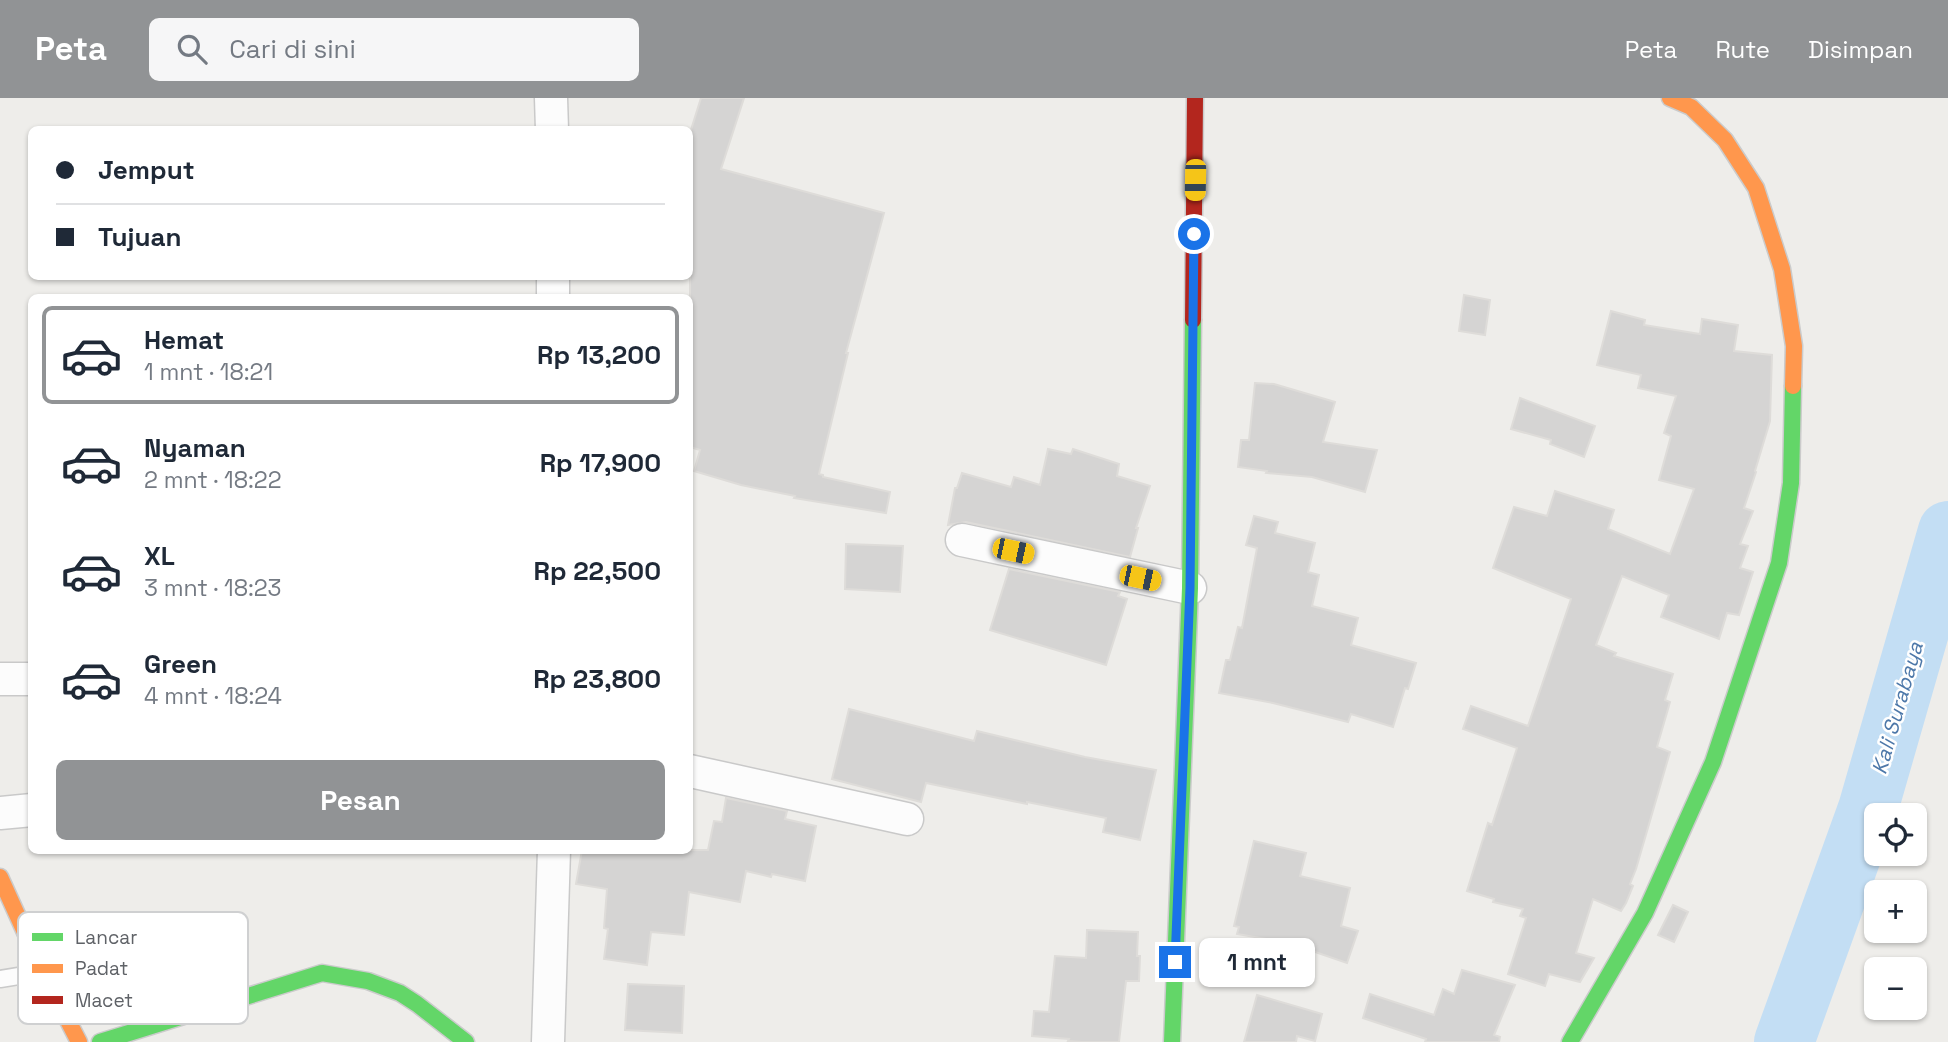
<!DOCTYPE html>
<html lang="id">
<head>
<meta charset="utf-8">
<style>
	:root { --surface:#fff; --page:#f6f6f7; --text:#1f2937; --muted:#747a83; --line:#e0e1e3; --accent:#919395 }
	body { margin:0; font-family:"Space Grotesk",sans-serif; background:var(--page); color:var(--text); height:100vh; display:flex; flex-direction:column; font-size:26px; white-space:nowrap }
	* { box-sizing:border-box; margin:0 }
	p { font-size:23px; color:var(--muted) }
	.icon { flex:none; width:38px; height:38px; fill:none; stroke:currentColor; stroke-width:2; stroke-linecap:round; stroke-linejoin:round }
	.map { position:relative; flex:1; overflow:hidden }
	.drawer { position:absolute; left:28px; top:196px; width:665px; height:560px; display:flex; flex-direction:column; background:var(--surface); border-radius:10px; box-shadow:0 2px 5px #0004 }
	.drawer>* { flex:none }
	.banner { position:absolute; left:28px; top:28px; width:665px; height:154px; border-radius:10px; box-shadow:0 2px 5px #0004; display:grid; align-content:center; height:154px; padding:0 28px; background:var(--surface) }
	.controls { position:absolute; left:1864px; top:705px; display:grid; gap:14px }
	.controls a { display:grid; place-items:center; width:63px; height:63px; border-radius:10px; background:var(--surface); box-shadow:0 2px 5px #0004; font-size:35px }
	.end { position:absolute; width:32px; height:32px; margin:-16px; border:9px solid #1a73e8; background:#fff; box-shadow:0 0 0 4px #fff }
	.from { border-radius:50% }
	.bubble { position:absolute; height:49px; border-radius:10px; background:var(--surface); box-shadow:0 2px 5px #0004; font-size:23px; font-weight:600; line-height:49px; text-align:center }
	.car { position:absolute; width:21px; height:42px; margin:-21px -10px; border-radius:9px; box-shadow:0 0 5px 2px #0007; background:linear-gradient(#f5c518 24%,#345 0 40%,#f5c518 0 76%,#345 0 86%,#f5c518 0) }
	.banner b { display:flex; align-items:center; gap:24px; height:66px; font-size:26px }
	.banner b+b { border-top:2px solid var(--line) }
	.banner i { width:18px; height:18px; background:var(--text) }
	ul { padding:12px 0 0; list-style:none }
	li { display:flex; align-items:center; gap:21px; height:98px; margin:0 14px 10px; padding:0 14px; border:4px solid transparent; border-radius:10px }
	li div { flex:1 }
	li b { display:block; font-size:26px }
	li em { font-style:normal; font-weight:600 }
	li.current { border-color:var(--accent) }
	li>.icon { width:63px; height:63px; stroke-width:1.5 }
	.primary-button { display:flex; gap:14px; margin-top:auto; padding:14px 28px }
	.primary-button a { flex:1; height:80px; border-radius:10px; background:var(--accent); color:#fff; font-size:28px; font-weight:600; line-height:80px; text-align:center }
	header { display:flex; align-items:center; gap:42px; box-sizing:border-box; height:98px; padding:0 35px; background:var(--accent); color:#fff }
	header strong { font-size:33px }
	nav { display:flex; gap:38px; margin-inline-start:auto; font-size:24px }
	.search { width:490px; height:63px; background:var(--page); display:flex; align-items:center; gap:18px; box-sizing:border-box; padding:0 24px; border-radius:10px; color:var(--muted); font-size:26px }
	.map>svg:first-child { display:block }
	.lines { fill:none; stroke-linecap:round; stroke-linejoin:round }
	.river { stroke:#c3def4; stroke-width:60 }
	.building { fill:#d5d4d3; stroke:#dedcd9; stroke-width:2 }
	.lane-casing { stroke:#c9c9c9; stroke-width:19 }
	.street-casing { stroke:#c9c9c9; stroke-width:35 }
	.fast-casing { stroke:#cbcbcb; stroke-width:19 }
	.slow-casing { stroke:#cbcbcb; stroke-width:19 }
	.jam-casing { stroke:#cbcbcb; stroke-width:19 }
	.lane { stroke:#fcfcfc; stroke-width:16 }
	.street { stroke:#fcfcfc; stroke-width:32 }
	.fast { stroke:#63d668; stroke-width:16 }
	.slow { stroke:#ff974d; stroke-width:16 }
	.jam { stroke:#b3261e; stroke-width:16 }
	.route { stroke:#1a73e8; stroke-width:9 }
	.labels { text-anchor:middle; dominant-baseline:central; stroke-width:5; stroke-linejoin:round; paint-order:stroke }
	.water-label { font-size:21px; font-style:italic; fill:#4d78a9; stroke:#fff }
	.key { fill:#fff; stroke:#cfd0d1; stroke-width:2 }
	.key-label { font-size:19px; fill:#5f6267 }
</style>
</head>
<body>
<header>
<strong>Peta</strong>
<div class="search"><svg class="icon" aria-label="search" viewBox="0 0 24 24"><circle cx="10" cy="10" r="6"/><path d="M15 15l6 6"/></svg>Cari di sini</div>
<nav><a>Peta</a><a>Rute</a><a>Disimpan</a></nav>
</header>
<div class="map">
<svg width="1948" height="944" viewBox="0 0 1948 944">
	<rect width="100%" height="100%" fill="#eeedea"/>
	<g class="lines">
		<path class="river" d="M1784 944 1868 711 1948 433"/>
	</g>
	<path class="building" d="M701 0H744L721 71 884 115 846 255H848L819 376 823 377V379L890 394 886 415 794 400 795 398 741 387 694 373 700 352 690 349V35Z
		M1464 197 1490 202 1485 237 1459 233Z
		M1611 213 1645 222 1644 227 1700 236 1702 221 1738 227 1734 253 1772 257 1770 323 1755 373 1756 374 1744 410 1753 413 1740 446 1748 448 1740 470 1753 474 1739 517 1727 515 1719 541 1661 519 1669 497 1622 478 1596 547 1616 555 1614 558 1673 576 1665 602 1670 604 1657 649 1670 654 1636 771 1630 786 1633 788 1626 805 1621 813 1593 801 1576 855 1594 860 1580 884 1549 876 1545 888 1508 876 1526 820 1520 818 1523 811 1493 804 1494 801 1467 793 1488 725 1492 727 1517 650 1463 631 1471 608 1528 628 1571 501 1493 470 1514 409 1547 418 1555 393 1614 412 1608 431 1670 456 1694 391 1659 382 1671 338 1664 335 1676 298 1638 290 1641 277 1597 267Z
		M1255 285 1274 286 1335 304 1323 344 1377 352 1365 394 1312 379 1266 375 1267 373 1238 369 1241 342H1249Z
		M1520 300 1595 328 1584 359 1550 346 1551 342 1511 331Z
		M1048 351 1071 356 1073 351 1119 366 1117 378 1150 388 1136 430H1138L1130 459 966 424 948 427 955 390H957L962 375 1011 389 1014 379 1040 387Z
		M1254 418 1278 424 1275 435 1315 445 1308 474 1319 477 1312 508 1358 520 1351 547 1416 565 1408 591 1405 590 1393 629 1351 616 1348 624 1273 605 1219 595 1226 562H1230L1238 529 1242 530 1257 450 1246 447Z
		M846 446 903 448 900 494 845 491Z
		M1009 471 1120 494 1118 498 1127 501 1106 567 990 532Z
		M849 611 974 643 977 633 1085 659 1156 672 1140 742 1103 734 1106 720 1047 708 1027 704V706L926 685 921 704 832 681Z
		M726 700 787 713 785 721 816 728 805 783 772 776 771 779 746 773 740 804 689 794 684 837 651 834 647 867 604 861 608 831 604 830 607 791 576 786 582 752H708L714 723 722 724Z
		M1254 743 1306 755 1300 778 1350 790 1341 828 1358 833 1347 865 1289 845 1237 836 1239 829 1234 828Z
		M1673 807 1688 814 1674 844 1658 837Z
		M1087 832 1138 834 1137 858H1140L1139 883H1126L1119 944H1082L1068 943 1069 941 1032 938 1034 913 1049 914 1055 858 1086 860Z
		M1462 872 1515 887 1494 937 1500 939 1499 944H1425L1426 941 1363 920 1370 896 1434 917 1443 891 1454 896Z
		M628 886 684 888 682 935 625 932Z
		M1257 897 1322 916 1315 943 1297 938 1296 944H1244Z"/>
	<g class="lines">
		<defs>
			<path id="lane" d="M0 881 43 874"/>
			<path id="street" d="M551 0 552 32
				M553 178V200
				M962 442 1190 490
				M0 581H32
				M690 673 907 721
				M0 715 32 712
				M548 944 554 752"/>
			<path id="fast" d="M100 944 322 875 368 883 400 895 417 906 466 944
				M1172 944 1190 490 1193 222
				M1570 944 1645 815 1713 664 1779 465 1791 385 1793 288"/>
			<path id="slow" d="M1670 0 1691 9 1725 42 1756 90 1782 171 1794 248 1793 288
				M0 779 43 874 79 944"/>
			<path id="jam" d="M1193 222 1195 0"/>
		</defs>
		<use href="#lane" class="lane-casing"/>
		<use href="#street" class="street-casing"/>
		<use href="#fast" class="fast-casing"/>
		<use href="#slow" class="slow-casing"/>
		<use href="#jam" class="jam-casing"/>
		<use href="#lane" class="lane"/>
		<use href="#street" class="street"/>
		<use href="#fast" class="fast"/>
		<use href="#slow" class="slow"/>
		<use href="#jam" class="jam"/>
	</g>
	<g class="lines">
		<path class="route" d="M1175 864 1190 490 1194 136"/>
	</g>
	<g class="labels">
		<g class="water-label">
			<text transform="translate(1897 610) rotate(-74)">Kali Surabaya</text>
		</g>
	</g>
	<rect x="18" y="814" width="230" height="112" rx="10" class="key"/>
	<rect x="32" y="835" width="31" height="8" fill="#63d668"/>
	<rect x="32" y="866" width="31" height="9" fill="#ff974d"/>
	<rect x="32" y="898" width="31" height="8" fill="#b3261e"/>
	<g class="key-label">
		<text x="75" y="846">Lancar</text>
		<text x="75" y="877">Padat</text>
		<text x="75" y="909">Macet</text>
	</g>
</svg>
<div class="controls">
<a><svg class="icon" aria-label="locate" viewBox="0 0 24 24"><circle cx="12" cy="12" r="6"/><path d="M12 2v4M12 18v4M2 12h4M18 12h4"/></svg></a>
<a>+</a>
<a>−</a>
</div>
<i class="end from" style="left:1194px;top:136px"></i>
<i class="end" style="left:1175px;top:864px"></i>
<div class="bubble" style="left:1199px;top:840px;width:116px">1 mnt</div>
<i class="car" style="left:1195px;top:82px;rotate:181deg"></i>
<i class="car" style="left:1013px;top:453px;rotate:102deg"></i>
<i class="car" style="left:1140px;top:480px;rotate:102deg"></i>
<div class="banner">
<b><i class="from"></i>Jemput</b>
<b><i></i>Tujuan</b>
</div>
<section class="drawer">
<ul>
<li class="current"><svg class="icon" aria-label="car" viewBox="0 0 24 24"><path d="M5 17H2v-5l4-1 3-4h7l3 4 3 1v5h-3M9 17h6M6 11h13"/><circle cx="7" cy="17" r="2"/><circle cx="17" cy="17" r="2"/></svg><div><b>Hemat</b><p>1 mnt · 18:21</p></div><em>Rp 13,200</em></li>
<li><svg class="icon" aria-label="car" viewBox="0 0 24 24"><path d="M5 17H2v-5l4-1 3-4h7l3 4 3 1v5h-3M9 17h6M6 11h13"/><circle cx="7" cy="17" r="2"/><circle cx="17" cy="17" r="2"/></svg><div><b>Nyaman</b><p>2 mnt · 18:22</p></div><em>Rp 17,900</em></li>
<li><svg class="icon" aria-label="car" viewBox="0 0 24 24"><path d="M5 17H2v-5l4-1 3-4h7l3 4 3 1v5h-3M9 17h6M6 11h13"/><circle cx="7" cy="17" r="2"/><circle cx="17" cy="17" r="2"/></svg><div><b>XL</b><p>3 mnt · 18:23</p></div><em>Rp 22,500</em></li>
<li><svg class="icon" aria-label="car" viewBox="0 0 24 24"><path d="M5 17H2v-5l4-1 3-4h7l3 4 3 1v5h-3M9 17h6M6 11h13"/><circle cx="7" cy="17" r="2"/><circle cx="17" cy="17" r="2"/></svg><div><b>Green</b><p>4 mnt · 18:24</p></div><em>Rp 23,800</em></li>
</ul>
<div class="primary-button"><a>Pesan</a></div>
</section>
</div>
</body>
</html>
